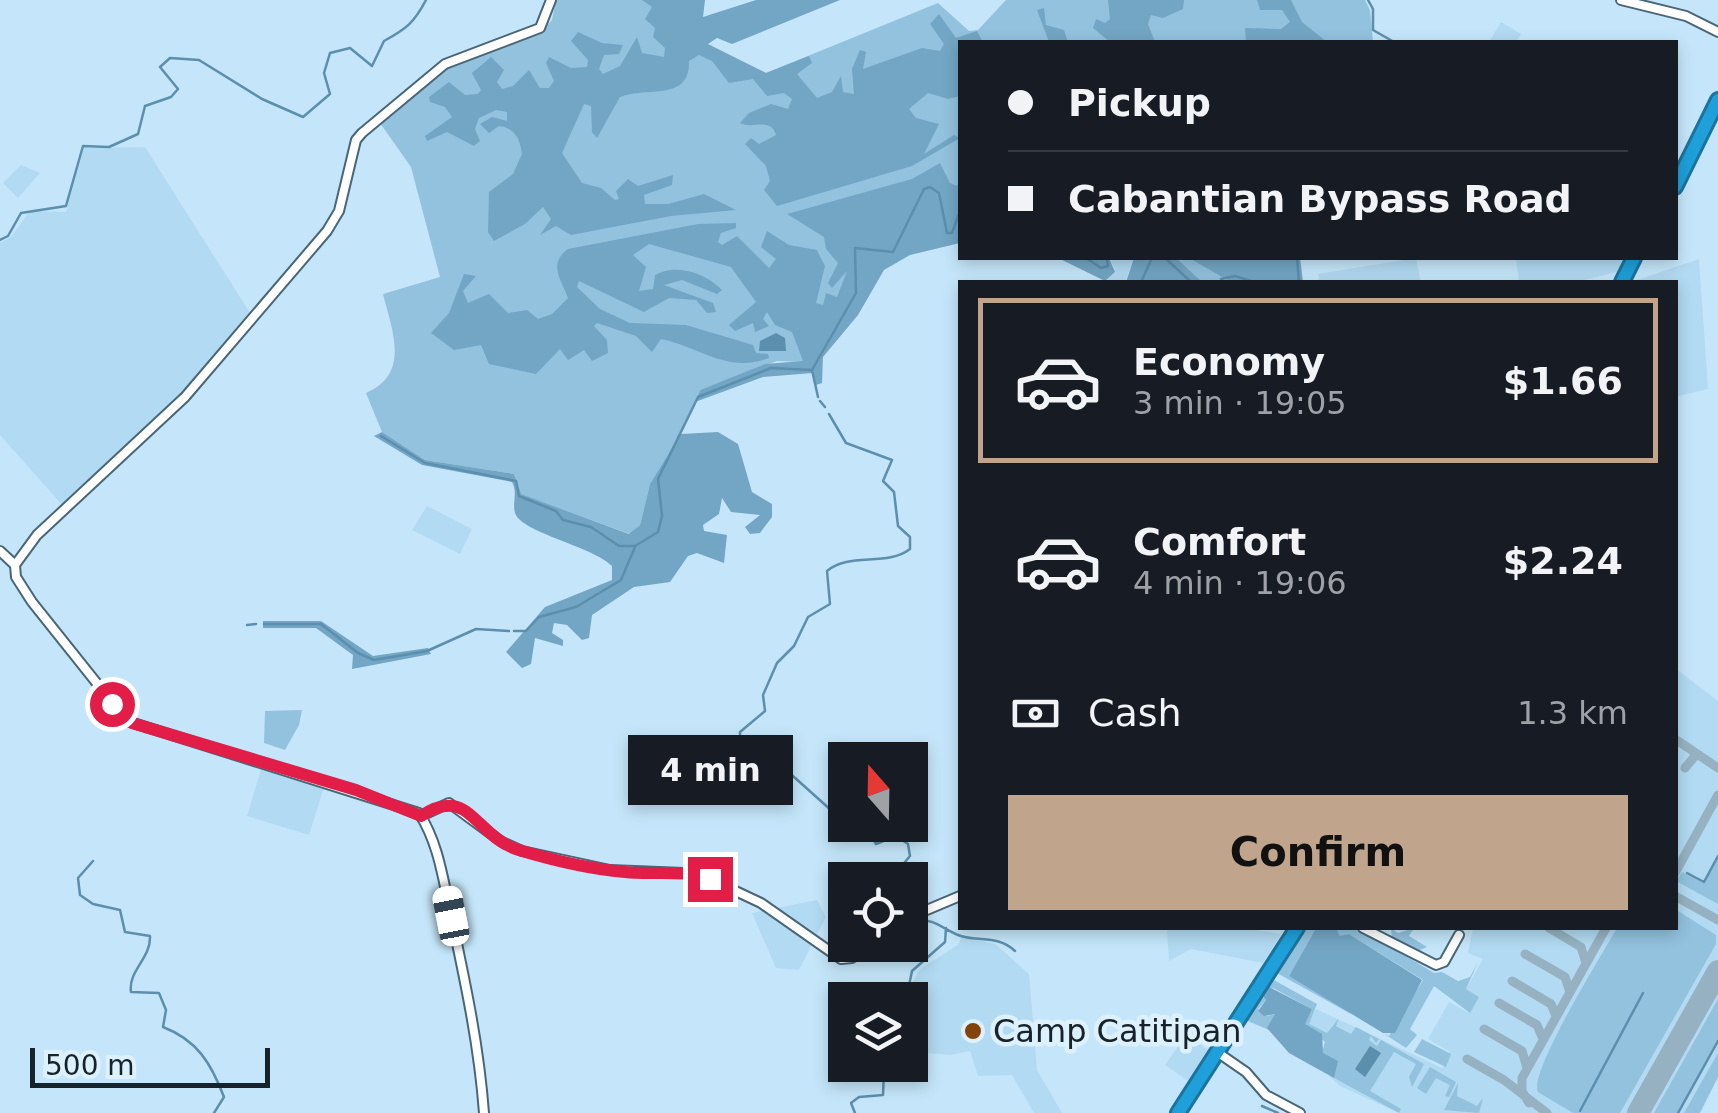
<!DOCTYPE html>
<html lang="en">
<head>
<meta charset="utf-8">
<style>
	:root { --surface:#171b24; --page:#20242c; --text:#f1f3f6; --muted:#9ea1a6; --line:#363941; --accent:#c0a48c }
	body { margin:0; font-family:"DejaVu Sans",sans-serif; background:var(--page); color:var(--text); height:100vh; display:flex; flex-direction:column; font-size:38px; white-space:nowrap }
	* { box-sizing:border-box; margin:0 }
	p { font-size:32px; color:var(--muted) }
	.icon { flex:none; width:55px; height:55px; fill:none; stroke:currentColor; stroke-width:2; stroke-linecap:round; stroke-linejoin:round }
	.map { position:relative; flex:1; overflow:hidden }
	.side { position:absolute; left:958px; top:280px; width:720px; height:650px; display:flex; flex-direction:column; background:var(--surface); border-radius:0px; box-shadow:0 5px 15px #0003 }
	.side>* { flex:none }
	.top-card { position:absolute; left:958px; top:40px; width:720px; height:220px; border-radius:0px; box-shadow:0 5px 15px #0003; display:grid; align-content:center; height:220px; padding:0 50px; background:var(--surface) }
	.needle { width:65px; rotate:340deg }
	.controls { position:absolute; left:828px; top:742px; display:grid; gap:20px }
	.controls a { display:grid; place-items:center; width:100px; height:100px; border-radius:0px; background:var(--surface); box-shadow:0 5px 15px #0003; font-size:50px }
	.scale { position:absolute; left:30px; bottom:25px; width:240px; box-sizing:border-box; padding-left:10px; border:5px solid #16232a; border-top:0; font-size:28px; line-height:35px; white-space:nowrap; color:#16232a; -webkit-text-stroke:8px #ddf1fd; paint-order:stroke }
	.end { position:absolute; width:45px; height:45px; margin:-22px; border:12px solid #e11d48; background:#fff; box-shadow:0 0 0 5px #fff }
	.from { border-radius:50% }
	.bubble { position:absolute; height:70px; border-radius:0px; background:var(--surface); box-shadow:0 5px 15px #0003; font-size:32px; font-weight:800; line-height:70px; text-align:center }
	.car { position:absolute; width:30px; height:60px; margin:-30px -15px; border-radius:12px; box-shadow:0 0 8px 2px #0007; background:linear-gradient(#fff 24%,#345 0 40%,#fff 0 76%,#345 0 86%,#fff 0) }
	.top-card b { display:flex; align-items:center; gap:35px; height:95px; font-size:38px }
	.top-card b+b { border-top:2px solid var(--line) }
	.top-card i { width:25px; height:25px; background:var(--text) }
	ul { padding:18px 0 0; list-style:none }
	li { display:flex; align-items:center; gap:30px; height:165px; margin:0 20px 15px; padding:0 30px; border:5px solid transparent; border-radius:0px }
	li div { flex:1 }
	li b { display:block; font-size:38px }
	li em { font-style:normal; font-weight:800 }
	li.active { border-color:var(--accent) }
	li>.icon { width:90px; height:90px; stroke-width:1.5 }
	.pay { display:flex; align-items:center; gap:25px; height:110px; padding:0 50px; font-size:38px }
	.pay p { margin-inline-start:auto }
	.primary-button { display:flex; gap:20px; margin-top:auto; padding:20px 50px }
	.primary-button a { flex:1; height:115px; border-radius:0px; background:var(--accent); color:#111; font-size:40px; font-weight:800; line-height:115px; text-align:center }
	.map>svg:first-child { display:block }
	.built { fill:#b2daf2 }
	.green { fill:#92c2de }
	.forest { fill:#73a6c4 }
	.water { fill:#5c8fad }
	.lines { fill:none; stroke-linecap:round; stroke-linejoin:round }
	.stream { stroke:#5c8fad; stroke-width:2.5 }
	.taxiway { stroke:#96b2c2; stroke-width:9 }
	.runway { stroke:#96b2c2; stroke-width:22 }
	.secondary-casing { stroke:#496677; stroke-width:12 }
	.highway-casing { stroke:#1c749c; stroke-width:18 }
	.secondary { stroke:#fff; stroke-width:8 }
	.highway { stroke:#1fa0da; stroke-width:12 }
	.route { stroke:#e11d48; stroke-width:12 }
	.poi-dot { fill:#83430a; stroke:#ddf1fd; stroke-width:4 }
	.labels { text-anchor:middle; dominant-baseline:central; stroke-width:9; stroke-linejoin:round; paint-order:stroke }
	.poi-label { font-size:32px; fill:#16232a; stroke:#ddf1fd; text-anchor:start }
</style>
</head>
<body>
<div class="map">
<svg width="1718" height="1113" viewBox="0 0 1718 1113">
	<rect width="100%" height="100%" fill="#c5e6fa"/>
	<path class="built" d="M1501 22 1521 34 1516 42H1489Z
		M145 147 250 313 173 404 64 507 0 435V243L11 237 30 211 66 212 84 148Z
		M21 165 40 173 18 198 3 183Z
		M1109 258H1134L1125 282H1106L1115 269Z
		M1416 258 1421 282H1313L1319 279 1318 274Z
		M1516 258H1630L1624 270 1577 282H1519Z
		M1699 259 1708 389 1675 397V282H1631Z
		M427 506 472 529 460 554 412 530Z
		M1675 668 1718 701V1077L1699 1113H1399L1340 1086 1329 1076 1351 1034 1333 1024 1327 1034 1308 1024 1316 1009 1442 1068 1450 1052 1428 1039 1449 1002 1469 1013 1479 997 1466 989 1483 959 1468 953 1473 928H1675Z
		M262 766 325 784 309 835 247 816Z
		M817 900 826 917 799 970 776 968 752 913Z
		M1167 928H1243L1281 934 1263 963 1191 949 1169 961Z
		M961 937 995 944 1029 974 1037 1070 1062 1113H1034L1012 1075 978 1076 970 1051 950 1055 916 1052 910 1063 909 990 919 970 959 944Z
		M1186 1035 1208 1050 1188 1081 1165 1065Z"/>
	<path class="green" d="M556 0H658L682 33 766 73 938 3 969 31 978 30 1006 0H1365L1370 10 1373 42H960V201L852 291 804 362 777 361 700 390 670 454 650 484 640 525 630 534 520 494 514 474 425 460 382 432 366 393C411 374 392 330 383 294L440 277 411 167 380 123 444 69 542 31 552 20Z
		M1171 258H1240L1231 282H1202Z
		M302 710 299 725 285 750 264 743 265 711Z
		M1718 859V904L1676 881 1682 872 1704 883Z
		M1675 909 1716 935V944L1620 1113H1573L1538 1092C1528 1073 1603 953 1617 928H1675Z
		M1302 928H1316L1289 976 1340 1003 1351 1014 1277 973Z
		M1336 928H1359L1434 973 1442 972 1458 981 1470 977 1478 962 1466 989 1479 997 1470 1013 1434 986 1410 1029 1417 1035 1406 1048 1383 1033 1389 1036 1423 980 1349 934 1340 937Z
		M1391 928 1398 933 1414 928 1409 936 1427 947 1415 952 1392 939Z
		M1272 979 1317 1004 1309 1024 1327 1033 1339 1018 1336 1026 1351 1034 1356 1027 1379 1039 1376 1043 1371 1036 1369 1040 1377 1046 1381 1040 1424 1064 1412 1087 1409 1077 1416 1064 1394 1052 1370 1091 1401 1109 1399 1113 1334 1078 1322 1052 1325 1042 1304 1024 1312 1009 1273 988 1260 994 1266 1000 1258 1009 1267 1016 1275 1014 1269 1030 1243 1019 1268 981Z
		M1718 999V1042L1679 1113H1654Z
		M1422 1039 1451 1054 1446 1067 1414 1052Z
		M1718 1053V1077L1700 1113H1684Z
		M1430 1067 1456 1082 1449 1097 1445 1096 1450 1085 1436 1078 1426 1094 1417 1088Z
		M1458 1083 1457 1096 1477 1106 1483 1098 1479 1113 1444 1110Z"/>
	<path class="forest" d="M642 0H705L703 17 756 0H840L732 44 717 38 708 44 766 73 809 56 812 63 797 74 817 98 832 92 841 76 843 92 854 94 852 69 860 50 866 52 863 69 922 48 940 51 944 44 930 24 939 14 956 38 977 31 983 42H960V96L948 99 928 93 909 109 916 118 939 124 924 154 954 135 960 138 912 166 777 206 764 190 770 181 766 166 745 144 751 138 759 144 776 135C770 116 753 130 740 123L749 113 771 104 788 109 792 99 784 93 767 96 753 79 729 83 712 61 699 55 689 61C690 102 648 86 620 97L597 138 592 132 591 106 584 104 562 153 582 183 601 188 615 200 619 199 616 191 628 179 638 186 673 175 672 185 644 195 645 204H668L704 194 736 210 671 216 571 235 556 226 540 235 551 219 543 207 525 224 494 241 488 232 489 192 513 174 522 154C520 139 515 128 499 126L489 133 480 124 492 117 507 121V112L496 110 479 118 475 129 480 141 474 146 447 132 427 141 425 136 452 117 445 107 430 102 429 97 449 82 465 95 478 94 481 90 472 73 491 57 504 70 497 82 502 89 513 86 529 70 540 88H549L554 81 546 63 549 57 571 68 587 67 588 60 571 41 578 32 602 43 623 45 619 54 604 55 599 69 603 74 620 66 637 37 642 53 664 57 665 48 653 37 655 28 645 19 652 7Z
		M1108 0H1184L1183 9 1163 18 1151 15 1148 24 1155 42H1110L1093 28 1096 19 1105 23 1110 19Z
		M1257 0H1291L1302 22 1327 42H1246L1245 28 1281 29 1290 22 1282 10H1260Z
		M1044 8 1046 25 1064 30 1068 42H1049L1037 10Z
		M940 163 950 183 957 186 960 179V243L910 255 884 270 858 315 823 357 822 383 816 385 813 373 763 377 695 402 700 390 765 364 803 361 792 332 775 325 767 312 763 319 769 326 755 332 753 323 735 331 729 325 756 302 731 267 649 244 633 255 646 267 639 291 653 289 655 275C676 263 706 273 722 290L717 294 682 280 664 285 713 303 716 312 707 313 696 300 669 298 644 312 579 281 577 287 600 309 630 323 686 325 753 345 756 353 768 354 769 358C727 374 700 347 661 339L652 352 636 336 597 323 594 326 607 340 608 353 592 361 584 350 568 360 560 349 536 374 489 364 481 345 454 350 431 333 449 313 464 274 476 276 463 291 468 303 489 294 508 313 527 310 538 319 552 314 568 298C562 281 547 264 568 249L698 224 736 223V228L721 233 718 242 722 245 737 236 769 268 776 259 761 247 767 231 789 245 817 250 825 266 816 303 823 305 826 293 837 297 847 271 832 288 828 283 838 263 826 249 824 237 787 214 912 179Z
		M1058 258H1109L1115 272 1105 281Z
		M1134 258H1176L1202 282H1126Z
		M1189 258H1300L1303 282H1231Z
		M382 432 425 460 514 474 521 494 629 534 640 525 650 484 681 434 718 432 738 444 752 492 772 504V517L760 533 750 534 745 527 760 515 731 512 722 498 719 514 703 525 704 531 727 535 724 563 697 553 688 556 670 582 634 587 592 615 589 638 582 640 567 625 554 623 552 633 563 640V646L535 638 531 664 522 668 506 652 545 607 612 580V566C592 546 522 533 515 513 512 502 518 493 512 482L422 465 374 436Z
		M263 621H321L373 656 428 648 431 654 352 669 353 655 316 628H263Z
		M1316 928H1336L1340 936 1349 934 1422 980 1395 1033H1383L1289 976Z
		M1269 987 1312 1009 1305 1024 1322 1034 1323 1053 1338 1061 1334 1078 1289 1053 1267 1028 1275 1014 1264 1016 1258 1011 1266 1000 1260 993Z"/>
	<path class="water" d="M776 333 785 338 786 351H759L760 341Z
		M1370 1046 1381 1053 1365 1077 1355 1069Z"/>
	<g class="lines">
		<path class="stream" d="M1368 0 1373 9V30L1394 42
			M0 240 8 236 21 213 66 206 83 146 109 147 138 134 145 106 171 97 178 89 160 67 170 58 199 60 262 99 303 117 330 94 324 73 330 53 350 48 372 66 384 41C406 29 414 23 426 0
			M1086 258 1101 268 1108 266 1107 258
			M1165 258 1191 282
			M1297 258 1299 282
			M1221 279 1235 276 1254 282
			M1141 282 1152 258
			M818 397 812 370 856 293 855 248 893 252 924 189 930 187 939 193 947 233H952L960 211
			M820 401 825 407
			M829 414 846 443 892 460 883 481 894 492 898 526 910 537V549C887 567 849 552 827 571L830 604 808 617 794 646 777 663 763 695 765 711 740 732V739L764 752 763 770 784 768 832 811 845 812
			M381 436 425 463 516 481 519 496 556 511 563 520 591 527 619 546H635L658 532 662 516 658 479 698 397 771 368 812 370
			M264 624H321L358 653 374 660 427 651 476 629 509 631
			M247 625 256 624
			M514 631H526L539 617 576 607 621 580 635 547
			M865 825 876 844 896 836 908 844 910 856 890 880
			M93 861 78 878 80 895 93 904 120 910 125 932 150 936C151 959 128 970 131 992L159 993 166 1010 163 1027C197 1040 211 1063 224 1097L214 1113
			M1687 873 1704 882 1718 856
			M917 920C937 919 943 930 961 936 981 942 998 935 1015 951
			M906 1000 912 971 945 942 946 928
			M1262 1106 1278 1113
			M1580 1111 1643 993
			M855 1113 851 1103 859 1097 883 1095 884 1072 893 1065
			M1678 1113 1718 1041"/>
		<path class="taxiway" d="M1675 739 1718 768
			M1685 768 1695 756
			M1675 873 1718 795
			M1675 896 1718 920
			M1549 928 1581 947 1586 963
			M1525 954 1565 977 1570 992
			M1512 981 1551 1004 1556 1016
			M1499 1003 1537 1025 1543 1039
			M1484 1029 1522 1051 1527 1068
			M1467 1059 1504 1080 1547 1113
			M1529 1103 1522 1091V1078L1606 928"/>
		<path class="runway" d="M1638 1113 1718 971"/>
		<defs>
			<path id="secondary" d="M1621 0 1686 16 1718 32
				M0 551 15 565
				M421 816 449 803 502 842 522 851 610 870 684 873 710 879 761 903 841 959 852 958 870 945
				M910 917 960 896
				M1363 928 1436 965 1444 962 1459 935
				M1217 1052 1246 1072 1266 1095 1300 1113
				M484 1113C479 1045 465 981 451 915 443 880 439 844 419 813L127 721 32 602 16 577 15 565 37 535 185 397 327 231 339 211 356 140 362 133 445 64 540 28 551 0"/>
			<path id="highway" d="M1675 187 1718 100
				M1622 282 1634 258
				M1178 1113 1297 928"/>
		</defs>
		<use href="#secondary" class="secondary-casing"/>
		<use href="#highway" class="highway-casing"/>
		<use href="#secondary" class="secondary"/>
		<use href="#highway" class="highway"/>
	</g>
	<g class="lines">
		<path class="route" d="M112 704 132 723 356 790 421 816C470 784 474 836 519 850 552 860 590 869 625 872 654 875 682 869 710 879"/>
	</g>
	<circle class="poi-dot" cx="973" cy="1031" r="10"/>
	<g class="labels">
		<g class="poi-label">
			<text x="993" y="1031">Camp Catitipan</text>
		</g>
	</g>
</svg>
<div class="controls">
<a><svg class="needle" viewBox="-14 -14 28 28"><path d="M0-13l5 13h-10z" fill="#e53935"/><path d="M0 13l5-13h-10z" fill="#9ea1a6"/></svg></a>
<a><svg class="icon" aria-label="locate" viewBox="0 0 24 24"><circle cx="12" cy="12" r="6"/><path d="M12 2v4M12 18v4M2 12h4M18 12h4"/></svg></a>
<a><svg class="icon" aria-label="layers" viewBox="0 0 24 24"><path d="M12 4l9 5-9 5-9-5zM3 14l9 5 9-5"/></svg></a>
</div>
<div class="scale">500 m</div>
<i class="end from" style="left:112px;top:704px"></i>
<i class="end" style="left:710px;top:879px"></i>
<div class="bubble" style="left:628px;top:735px;width:165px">4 min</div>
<i class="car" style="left:451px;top:916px;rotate:349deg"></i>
<div class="top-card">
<b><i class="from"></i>Pickup</b>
<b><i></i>Cabantian Bypass Road</b>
</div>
<section class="side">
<ul>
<li class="active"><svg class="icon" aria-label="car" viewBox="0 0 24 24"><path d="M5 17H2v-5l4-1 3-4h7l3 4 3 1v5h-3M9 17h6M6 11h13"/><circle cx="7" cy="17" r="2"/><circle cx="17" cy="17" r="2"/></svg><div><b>Economy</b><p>3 min · 19:05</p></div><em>$1.66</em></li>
<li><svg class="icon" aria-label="car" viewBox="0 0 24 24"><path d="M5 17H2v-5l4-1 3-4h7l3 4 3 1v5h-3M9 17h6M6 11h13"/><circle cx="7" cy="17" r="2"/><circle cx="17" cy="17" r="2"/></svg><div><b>Comfort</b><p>4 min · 19:06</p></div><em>$2.24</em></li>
</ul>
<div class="pay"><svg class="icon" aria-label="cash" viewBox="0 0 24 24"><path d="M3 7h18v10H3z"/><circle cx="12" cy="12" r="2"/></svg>Cash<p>1.3 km</p></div>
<div class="primary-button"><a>Confirm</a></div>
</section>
</div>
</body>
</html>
